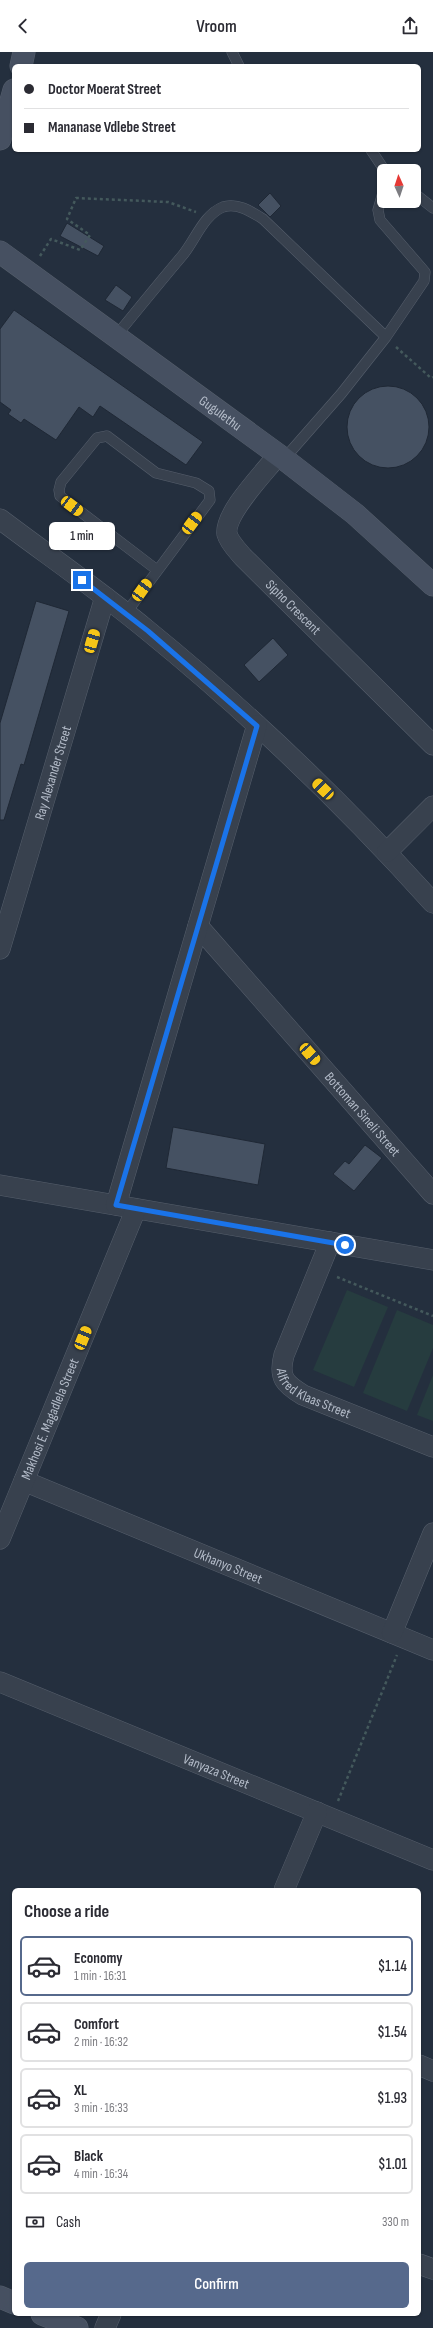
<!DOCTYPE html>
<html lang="en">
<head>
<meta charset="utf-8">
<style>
	:root { --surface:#fff; --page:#f7f7f7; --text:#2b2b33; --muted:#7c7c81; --line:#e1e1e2; --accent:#56698c }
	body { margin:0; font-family:"Sofia Sans Condensed",sans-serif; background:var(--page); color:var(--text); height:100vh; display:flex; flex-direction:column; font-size:15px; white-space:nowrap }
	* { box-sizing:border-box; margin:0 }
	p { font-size:13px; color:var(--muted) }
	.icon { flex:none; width:22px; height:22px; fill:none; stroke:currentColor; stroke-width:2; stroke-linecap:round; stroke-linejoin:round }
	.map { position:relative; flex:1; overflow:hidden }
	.panel { position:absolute; left:12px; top:1836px; width:409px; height:428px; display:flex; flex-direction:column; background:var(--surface); border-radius:6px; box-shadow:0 1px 3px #0004 }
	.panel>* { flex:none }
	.top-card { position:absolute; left:12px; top:12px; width:409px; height:88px; border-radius:6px; box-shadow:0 1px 3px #0004; display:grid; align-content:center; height:88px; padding:0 12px; background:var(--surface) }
	.needle { width:26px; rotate:357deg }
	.fabs { position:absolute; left:377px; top:112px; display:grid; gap:8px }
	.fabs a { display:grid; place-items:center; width:44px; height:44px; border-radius:6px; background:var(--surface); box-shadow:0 1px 3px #0004; font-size:20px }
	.end { position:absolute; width:18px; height:18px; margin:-9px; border:5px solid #1a73e8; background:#fff; box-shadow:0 0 0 2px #fff }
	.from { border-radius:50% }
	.bubble { position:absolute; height:28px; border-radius:6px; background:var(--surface); box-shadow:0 1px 3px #0004; font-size:13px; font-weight:600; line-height:28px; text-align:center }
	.car { position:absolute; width:12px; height:24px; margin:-12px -6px; border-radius:5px; box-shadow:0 0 3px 1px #0007; background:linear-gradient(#f5c518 24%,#345 0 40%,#f5c518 0 76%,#345 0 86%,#f5c518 0) }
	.top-card b { display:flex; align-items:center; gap:14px; height:38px; font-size:15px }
	.top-card b+b { border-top:1px solid var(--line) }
	.top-card i { width:10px; height:10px; background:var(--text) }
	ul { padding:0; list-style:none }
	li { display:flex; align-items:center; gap:12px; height:60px; margin:0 8px 6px; padding:0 4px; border:2px solid var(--line); border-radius:6px }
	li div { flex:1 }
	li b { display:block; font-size:15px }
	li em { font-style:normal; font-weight:600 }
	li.selected { border-color:var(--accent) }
	li>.icon { width:36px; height:36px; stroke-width:1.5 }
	h2 { padding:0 12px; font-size:18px; line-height:48px }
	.pay { display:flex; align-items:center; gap:10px; height:44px; padding:0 12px; font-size:15px }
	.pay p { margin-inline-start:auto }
	.primary-button { display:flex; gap:8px; margin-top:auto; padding:8px 12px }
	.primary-button a { flex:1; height:46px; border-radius:6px; background:var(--accent); color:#fff; font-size:16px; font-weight:600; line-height:46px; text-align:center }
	header { display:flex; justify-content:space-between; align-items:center; height:52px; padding:0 12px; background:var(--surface); font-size:18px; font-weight:600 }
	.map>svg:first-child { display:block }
	.green { fill:#263c3f }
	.building { fill:#455162; stroke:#1f2835 }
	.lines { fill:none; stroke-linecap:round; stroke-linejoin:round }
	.lane-casing { stroke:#565f6c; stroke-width:11 }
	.street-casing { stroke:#565f6c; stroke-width:21 }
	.secondary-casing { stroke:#565f6c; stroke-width:23 }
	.path { stroke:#44595c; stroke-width:2.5; stroke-dasharray:3 3; stroke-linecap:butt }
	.lane { stroke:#38414e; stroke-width:10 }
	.street { stroke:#38414e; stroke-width:20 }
	.secondary { stroke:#465061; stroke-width:22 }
	.route { stroke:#1a73e8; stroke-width:5 }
	.labels { text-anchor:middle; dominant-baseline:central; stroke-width:3.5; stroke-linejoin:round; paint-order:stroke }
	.street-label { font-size:14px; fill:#b4bcc9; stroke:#1d2633 }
</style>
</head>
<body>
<header><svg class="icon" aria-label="back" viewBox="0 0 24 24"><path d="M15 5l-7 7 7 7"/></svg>Vroom<svg class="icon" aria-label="share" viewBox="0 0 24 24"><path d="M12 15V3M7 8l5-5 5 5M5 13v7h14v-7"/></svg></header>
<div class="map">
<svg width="433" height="2276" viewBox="0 0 433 2276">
	<rect width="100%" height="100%" fill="#242f3e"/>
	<path class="green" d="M347 1238 388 1255 354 1335 313 1318Z
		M397 1258 433 1273V1296L407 1359 363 1341Z
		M433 1323V1369L417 1363Z"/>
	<path class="building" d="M270 141 281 154 270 165 258 153Z
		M67 171 104 194 98 204 60 184Z
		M116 233 132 245 123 259 105 248Z
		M14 258 203 390 186 413 100 354 93 365 79 355 56 388 24 367 21 371 8 362 11 358 0 350V277Z
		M347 375a41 41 0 1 1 82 0a41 41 0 1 1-82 0Z
		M36 549 69 559 24 713 21 712 4 768H0V671Z
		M273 586 288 603 259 630 244 613Z
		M173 1075 265 1092 258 1133 166 1116Z
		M365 1093 382 1106 354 1139 333 1122 345 1109 349 1112Z"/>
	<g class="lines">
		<defs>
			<path id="lane" d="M232 0 239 14
				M371 98 385 119
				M384 137 378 158 380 168 425 220 424 229 386 285
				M414 141 433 156
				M116 284C138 257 160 230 182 204 195 189 203 163 223 155 237 150 252 160 263 167L386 285 341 342 284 407
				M126 561 210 448 209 439 196 431 156 421 107 384 97 386 61 430 59 438 60 444 157 518"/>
			<g id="street">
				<path id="s1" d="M278 403C265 420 224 461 227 482 229 490 237 498 243 505L433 693"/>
				<path d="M0 467C49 504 100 539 147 578 249 661 345 753 433 851"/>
				<path d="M387 800 433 754"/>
				<path id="s2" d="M198 874 433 1142"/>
				<path id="s3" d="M0 897 105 545"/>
				<path d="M0 1133 433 1208"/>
				<path d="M116 1153 257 673"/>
				<path id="s4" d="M330 1190 284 1303C278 1326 285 1332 303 1343L433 1395"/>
				<path id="s5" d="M24 1429 433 1598"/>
				<path id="s6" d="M0 1487 136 1157"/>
				<path d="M392 1581 433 1481"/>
				<path id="s7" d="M0 1630 433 1808"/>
				<path d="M284 1838 317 1760"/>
				<path d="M419 2013 433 2019"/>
				<path d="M419 2212 433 2217"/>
				<path d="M105 2276 111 2262"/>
			</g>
			<g id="secondary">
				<path d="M21 14 24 0"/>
				<path d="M0 87 14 38"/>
				<path id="s8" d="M0 200 284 407 355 462 433 533"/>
				<path d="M0 2245 14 2251"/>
				<path d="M42 2262 77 2276"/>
			</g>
		</defs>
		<use href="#lane" class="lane-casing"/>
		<use href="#street" class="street-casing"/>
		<use href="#secondary" class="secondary-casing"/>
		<path class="path" d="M40 204 51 187 80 198 90 183 67 167 76 146 168 150 196 160
			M396 295 431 326 433 325
			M337 1225 433 1264
			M338 1749 397 1603"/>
		<use href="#lane" class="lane"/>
		<use href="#street" class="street"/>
		<use href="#secondary" class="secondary"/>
	</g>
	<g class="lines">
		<path class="route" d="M82 528 148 579 257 674 116 1153 345 1193"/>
	</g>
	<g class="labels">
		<g class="street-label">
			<text stroke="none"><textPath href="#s8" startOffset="273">Gugulethu</textPath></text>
			<text stroke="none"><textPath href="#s1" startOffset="195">Sipho Crescent</textPath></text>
			<text stroke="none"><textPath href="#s3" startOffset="184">Ray Alexander Street</textPath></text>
			<text stroke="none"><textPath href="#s2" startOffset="250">Bottoman Sineli Street</textPath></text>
			<text stroke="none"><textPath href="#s4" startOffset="179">Alfred Klaas Street</textPath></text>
			<text stroke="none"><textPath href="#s6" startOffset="130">Makhosi E. Magadlela Street</textPath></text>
			<text stroke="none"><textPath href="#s5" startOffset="221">Ukhanyo Street</textPath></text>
			<text stroke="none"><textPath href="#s7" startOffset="234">Vanyaza Street</textPath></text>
		</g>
	</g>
</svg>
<div class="fabs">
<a><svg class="needle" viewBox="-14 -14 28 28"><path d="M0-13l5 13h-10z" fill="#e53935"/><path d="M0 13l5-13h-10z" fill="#7c7c81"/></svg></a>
</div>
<i class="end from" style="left:345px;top:1193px"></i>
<i class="end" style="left:82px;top:528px"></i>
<div class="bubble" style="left:49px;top:470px;width:66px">1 min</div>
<i class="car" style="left:72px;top:454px;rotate:127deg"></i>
<i class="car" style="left:192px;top:471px;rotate:37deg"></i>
<i class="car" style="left:142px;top:538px;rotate:36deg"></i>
<i class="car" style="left:92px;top:589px;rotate:16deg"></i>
<i class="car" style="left:323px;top:737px;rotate:314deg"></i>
<i class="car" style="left:310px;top:1002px;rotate:139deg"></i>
<i class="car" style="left:83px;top:1286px;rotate:22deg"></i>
<div class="top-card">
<b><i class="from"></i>Doctor Moerat Street</b>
<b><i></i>Mananase Vdlebe Street</b>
</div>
<section class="panel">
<h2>Choose a ride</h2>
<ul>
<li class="selected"><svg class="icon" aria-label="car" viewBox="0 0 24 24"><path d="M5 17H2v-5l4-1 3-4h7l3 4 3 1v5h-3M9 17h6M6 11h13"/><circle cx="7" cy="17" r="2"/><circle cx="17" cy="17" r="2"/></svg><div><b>Economy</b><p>1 min · 16:31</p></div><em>$1.14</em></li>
<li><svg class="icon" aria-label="car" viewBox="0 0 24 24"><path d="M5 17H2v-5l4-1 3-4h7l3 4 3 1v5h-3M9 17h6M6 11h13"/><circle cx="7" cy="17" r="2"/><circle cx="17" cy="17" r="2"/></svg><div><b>Comfort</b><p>2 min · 16:32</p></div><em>$1.54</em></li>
<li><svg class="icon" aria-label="car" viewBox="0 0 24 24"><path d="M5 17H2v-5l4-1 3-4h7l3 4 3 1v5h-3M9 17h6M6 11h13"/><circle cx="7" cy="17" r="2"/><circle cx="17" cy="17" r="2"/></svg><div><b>XL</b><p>3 min · 16:33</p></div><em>$1.93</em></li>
<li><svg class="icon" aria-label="car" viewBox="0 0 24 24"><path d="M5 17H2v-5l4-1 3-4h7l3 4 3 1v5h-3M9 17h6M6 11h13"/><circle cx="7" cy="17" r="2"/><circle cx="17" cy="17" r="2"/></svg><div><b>Black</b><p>4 min · 16:34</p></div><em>$1.01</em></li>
</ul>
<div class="pay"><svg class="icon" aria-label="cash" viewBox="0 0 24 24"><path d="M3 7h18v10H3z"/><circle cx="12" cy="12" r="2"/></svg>Cash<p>330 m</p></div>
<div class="primary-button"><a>Confirm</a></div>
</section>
</div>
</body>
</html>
